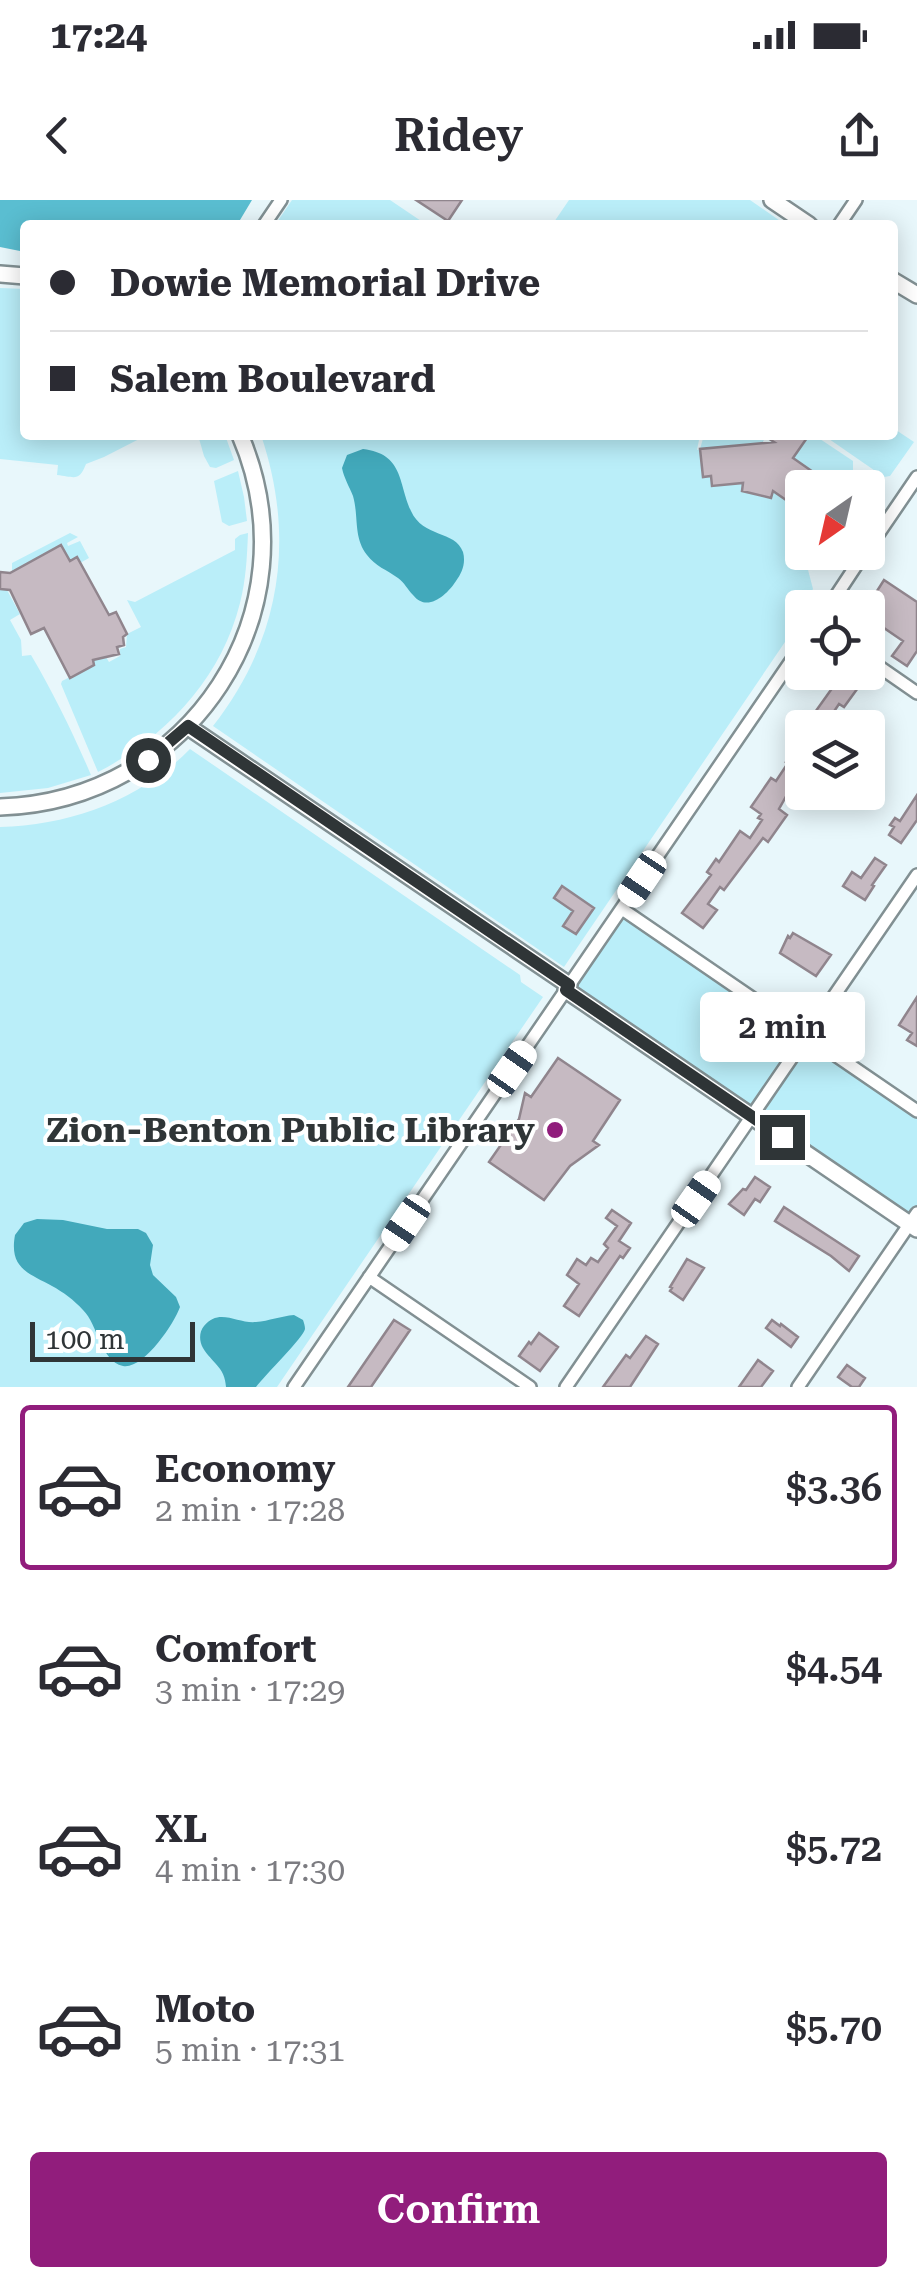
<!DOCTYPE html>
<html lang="en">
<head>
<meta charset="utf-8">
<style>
	:root { --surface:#fff; --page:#f2f2f3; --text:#2b2b33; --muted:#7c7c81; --line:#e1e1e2; --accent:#911d7c }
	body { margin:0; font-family:"Roboto Serif",serif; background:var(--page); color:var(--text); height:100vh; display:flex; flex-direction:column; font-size:38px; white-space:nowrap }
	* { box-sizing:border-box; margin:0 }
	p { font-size:32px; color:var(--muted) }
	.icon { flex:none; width:55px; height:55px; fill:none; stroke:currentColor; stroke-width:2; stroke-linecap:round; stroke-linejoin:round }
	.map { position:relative; height:1187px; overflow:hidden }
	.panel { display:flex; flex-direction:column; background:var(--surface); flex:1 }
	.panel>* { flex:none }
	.banner { position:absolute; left:20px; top:20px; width:878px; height:220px; border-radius:10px; box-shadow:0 5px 25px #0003; display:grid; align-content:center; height:220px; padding:0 30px; background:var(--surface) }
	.needle { width:65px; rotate:214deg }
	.buttons { position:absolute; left:785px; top:270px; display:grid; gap:20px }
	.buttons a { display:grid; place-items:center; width:100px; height:100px; border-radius:10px; background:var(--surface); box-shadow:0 5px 25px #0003; font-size:50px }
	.scale { position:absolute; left:30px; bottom:25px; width:165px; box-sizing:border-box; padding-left:10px; border:5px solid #2f3537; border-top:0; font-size:28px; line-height:35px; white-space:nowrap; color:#2f3537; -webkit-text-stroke:8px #fff; paint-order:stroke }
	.end { position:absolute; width:45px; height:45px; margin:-22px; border:12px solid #2f3537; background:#fff; box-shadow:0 0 0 5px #fff }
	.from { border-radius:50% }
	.bubble { position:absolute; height:70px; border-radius:10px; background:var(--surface); box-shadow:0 5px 25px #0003; font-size:32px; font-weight:600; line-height:70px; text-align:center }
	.car { position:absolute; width:30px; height:60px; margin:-30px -15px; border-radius:12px; box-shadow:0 0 8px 2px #0007; background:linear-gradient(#fff 24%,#345 0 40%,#fff 0 76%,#345 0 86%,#fff 0) }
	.banner b { display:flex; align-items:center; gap:35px; height:95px; font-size:38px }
	.banner b+b { border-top:2px solid var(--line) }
	.banner i { width:25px; height:25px; background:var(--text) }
	ul { padding:18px 0 0; list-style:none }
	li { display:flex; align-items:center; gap:30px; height:165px; margin:0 20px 15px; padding:0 10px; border:5px solid transparent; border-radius:10px }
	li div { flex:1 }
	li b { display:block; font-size:38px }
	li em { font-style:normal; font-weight:600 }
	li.selected { border-color:var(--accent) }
	li>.icon { width:90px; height:90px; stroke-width:1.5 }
	.cta { display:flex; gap:20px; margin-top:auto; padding:20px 30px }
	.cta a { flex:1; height:115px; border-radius:10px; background:var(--accent); color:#fff; font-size:40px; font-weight:600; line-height:115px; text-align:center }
	.status { display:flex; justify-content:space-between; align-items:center; height:70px; padding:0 50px; background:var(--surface); direction:ltr }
	.status svg { height:28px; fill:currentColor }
	header { display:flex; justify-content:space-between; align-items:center; height:130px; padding:0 30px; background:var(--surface); font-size:45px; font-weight:600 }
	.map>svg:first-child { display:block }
	.green { fill:#baeef9 }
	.forest { fill:#5abed1 }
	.water { fill:#42a9bb }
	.building { fill:#c6bac2; stroke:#90858d; stroke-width:2.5 }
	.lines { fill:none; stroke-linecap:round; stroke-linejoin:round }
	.street-casing { stroke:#829093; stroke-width:16 }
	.secondary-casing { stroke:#829093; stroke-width:20 }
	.street { stroke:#fff; stroke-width:11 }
	.secondary { stroke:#fff; stroke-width:15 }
	.route { stroke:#2f3537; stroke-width:12 }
	.poi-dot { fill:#911d7c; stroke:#fff; stroke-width:4 }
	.labels { text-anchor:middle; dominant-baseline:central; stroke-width:8; stroke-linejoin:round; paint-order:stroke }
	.poi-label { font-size:35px; font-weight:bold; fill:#2f3537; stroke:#fff; text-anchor:end }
</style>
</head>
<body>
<div class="status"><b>17:24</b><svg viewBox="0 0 49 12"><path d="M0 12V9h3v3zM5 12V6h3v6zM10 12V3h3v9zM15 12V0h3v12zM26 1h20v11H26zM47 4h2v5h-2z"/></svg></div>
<header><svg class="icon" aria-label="back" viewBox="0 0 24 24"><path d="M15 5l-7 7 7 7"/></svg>Ridey<svg class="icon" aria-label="share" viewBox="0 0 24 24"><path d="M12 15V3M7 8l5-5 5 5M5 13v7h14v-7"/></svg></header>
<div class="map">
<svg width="917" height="1187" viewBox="0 0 917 1187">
	<rect width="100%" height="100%" fill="#e8f7fb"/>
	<path class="green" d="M292 0H390L427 25H275Z
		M569 0H750L786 25H552Z
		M0 88 25 89V235H147L104 257 86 264C79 282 75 277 57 275L58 265 0 259Z
		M893 228 914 242 890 276 884 277 829 239 832 235H892Z
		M198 235H225L234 260 216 268 210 267 204 256Z
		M261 235H700L697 250 700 249 704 235 766 237 762 243 700 249 703 277 711 276 712 286 743 283 742 291 771 298 773 291 799 309 802 305V336L800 339 813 389 807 399 812 403 809 407 802 408V417L564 767 213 526C281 439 296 339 261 235Z
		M809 235H814L853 261V270L841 287H836L793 258Z
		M238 271 244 297 247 321 229 326 222 322 214 281Z
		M70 333 78 337 67 343 68 346 80 341 89 358 80 363 70 361 61 345 12 372V363Z
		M248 333C247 357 246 380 240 403 221 479 166 537 98 572L61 484 62 481 94 465 93 460 106 457 109 462 120 456V449L126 447 127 434 141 427 127 400 135 402 235 350V339L240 335Z
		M0 389 7 390 20 414 10 420 21 440 22 456 31 455C54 494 73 533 91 575L48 588 0 593Z
		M190 549 520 775 521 782 543 797 277 1187H0V627C71 625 140 600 190 549Z
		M622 709 917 911V1029L566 790Z"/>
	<path class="forest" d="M0 0H252L237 25H25V52L0 47Z"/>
	<path class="water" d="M363 249C404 254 398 283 411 311 423 338 455 330 463 352 466 363 462 373 456 381 447 395 427 413 413 395 407 389 405 383 398 378 387 370 375 366 367 355 353 337 359 317 353 296 349 286 344 278 342 268L347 255Z
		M37 1019 63 1020 107 1029H138L146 1033 153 1045 150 1065 153 1075 176 1097 180 1107C174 1124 143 1170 123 1166 100 1161 98 1124 83 1110 74 1100 63 1092 52 1086 28 1073 9 1068 15 1035L24 1023Z
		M294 1115 303 1120C304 1123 305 1126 305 1129 304 1137 265 1175 256 1187H226C225 1167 212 1163 203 1148 199 1141 199 1132 204 1126 219 1107 238 1124 256 1122 269 1121 281 1116 294 1115Z"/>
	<path class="building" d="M416 0H462L448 21Z
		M763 235H809L793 258 836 288H802V305L799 309 773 291 771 298 742 291 743 283 712 286 711 276 703 277 700 249 774 242Z
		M61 345 70 361 77 357 109 415 116 412 127 434 123 437 124 445 117 447 119 454 93 460 94 465 70 478 44 428 31 434 10 390 0 389V372L10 373Z
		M884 380 917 402V451L907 466 892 456 903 441 868 417V405Z
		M843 473 860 485 844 507 839 504 823 528H807L810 523 808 522Z
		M797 539 802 543V568L779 609 787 615 768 642 763 638 724 690 720 687 708 704 717 710 703 728 682 713 711 675 707 672 716 659 719 662 740 631 750 638 762 620 758 618 761 614 751 607 771 578 776 581 788 563 786 562 792 553 789 551Z
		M917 595V620L901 643 889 635 894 627 890 625 895 618 900 621Z
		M875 658 886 665 872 685 874 686 865 700 843 686 852 672 861 678Z
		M562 686 594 708 576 734 563 726 573 711 554 698Z
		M793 733 831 755 816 776 780 753 788 736 790 738Z
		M917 797V846L907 840 912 833 899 825Z
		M558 858 620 900 593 941 599 945 570 966 544 1000 489 962 519 919 525 893 531 897Z
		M755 977 770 987 760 1002 755 999 744 1015 729 1004 743 989 746 990Z
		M784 1007 859 1056 849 1071 831 1056 775 1021Z
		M612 1010 631 1023 619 1041 630 1048 623 1058 620 1056 579 1116 564 1106 579 1084 567 1075 577 1059 586 1065 591 1058 598 1062 608 1048 604 1044 617 1026 606 1018Z
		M687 1059 704 1068 683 1100 670 1091 672 1088 670 1087Z
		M394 1120 410 1130 382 1171 371 1187H348Z
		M772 1120 780 1126 781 1124 798 1137 791 1147 766 1128Z
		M539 1133 558 1147 540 1171 519 1156 529 1142 531 1144Z
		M646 1136 658 1144 630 1187H603L626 1155 630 1158Z
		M758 1160 773 1171 761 1187H739Z
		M847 1165 865 1178 859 1187H852L838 1177Z"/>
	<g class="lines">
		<defs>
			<path id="street" d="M264 25 281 0
				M839 25 856 0
				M868 349 917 277
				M828 408 865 352
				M868 459 917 493
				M622 709 917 911
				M369 1077 530 1187
				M294 1187 802 445
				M566 1187 917 675
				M798 1187 917 1013"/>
			<path id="secondary" d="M772 0 809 25
				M0 74 25 76
				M892 80 917 95
				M187 526 569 785
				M0 607C190 601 316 412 240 235
				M566 790 917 1029"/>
		</defs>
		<use href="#street" class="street-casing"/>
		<use href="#secondary" class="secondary-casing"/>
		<use href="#street" class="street"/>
		<use href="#secondary" class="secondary"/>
	</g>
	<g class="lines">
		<path class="route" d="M148 560 188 526 569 785 566 790 782 937"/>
	</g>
	<circle class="poi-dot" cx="555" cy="930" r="10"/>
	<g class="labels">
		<g class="poi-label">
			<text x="535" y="930">Zion-Benton Public Library</text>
		</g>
	</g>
</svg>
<div class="buttons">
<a><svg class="needle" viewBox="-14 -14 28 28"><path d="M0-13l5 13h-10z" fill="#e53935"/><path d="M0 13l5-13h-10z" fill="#7c7c81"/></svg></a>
<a><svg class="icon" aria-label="locate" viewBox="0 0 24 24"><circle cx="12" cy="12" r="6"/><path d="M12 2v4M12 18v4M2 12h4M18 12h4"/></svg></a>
<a><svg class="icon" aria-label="layers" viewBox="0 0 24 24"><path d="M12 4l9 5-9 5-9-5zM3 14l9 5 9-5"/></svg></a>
</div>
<div class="scale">100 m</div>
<i class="end from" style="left:148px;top:560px"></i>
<i class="end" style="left:782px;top:937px"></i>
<div class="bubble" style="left:700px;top:792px;width:165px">2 min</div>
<i class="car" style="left:642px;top:679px;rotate:214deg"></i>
<i class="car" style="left:512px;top:869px;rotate:35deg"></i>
<i class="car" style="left:696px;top:999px;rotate:35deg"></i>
<i class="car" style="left:406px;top:1023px;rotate:214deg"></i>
<div class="banner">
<b><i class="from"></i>Dowie Memorial Drive</b>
<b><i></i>Salem Boulevard</b>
</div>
</div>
<section class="panel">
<ul>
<li class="selected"><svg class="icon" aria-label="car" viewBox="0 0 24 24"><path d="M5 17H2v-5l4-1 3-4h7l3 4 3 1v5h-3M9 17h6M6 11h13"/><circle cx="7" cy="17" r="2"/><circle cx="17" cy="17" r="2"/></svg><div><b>Economy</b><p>2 min · 17:28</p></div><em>$3.36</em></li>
<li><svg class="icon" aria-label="car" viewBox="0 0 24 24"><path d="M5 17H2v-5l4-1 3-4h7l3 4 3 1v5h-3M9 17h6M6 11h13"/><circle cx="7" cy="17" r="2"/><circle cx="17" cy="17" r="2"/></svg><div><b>Comfort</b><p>3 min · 17:29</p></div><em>$4.54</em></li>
<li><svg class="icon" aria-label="car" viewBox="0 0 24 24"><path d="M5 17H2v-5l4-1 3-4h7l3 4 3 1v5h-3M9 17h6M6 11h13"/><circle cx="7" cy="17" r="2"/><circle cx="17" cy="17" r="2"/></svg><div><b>XL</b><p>4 min · 17:30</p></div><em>$5.72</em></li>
<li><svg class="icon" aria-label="car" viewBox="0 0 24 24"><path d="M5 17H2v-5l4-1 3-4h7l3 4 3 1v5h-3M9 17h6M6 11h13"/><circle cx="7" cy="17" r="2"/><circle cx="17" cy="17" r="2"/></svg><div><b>Moto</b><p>5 min · 17:31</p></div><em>$5.70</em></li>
</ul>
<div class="cta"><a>Confirm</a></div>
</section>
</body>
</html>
